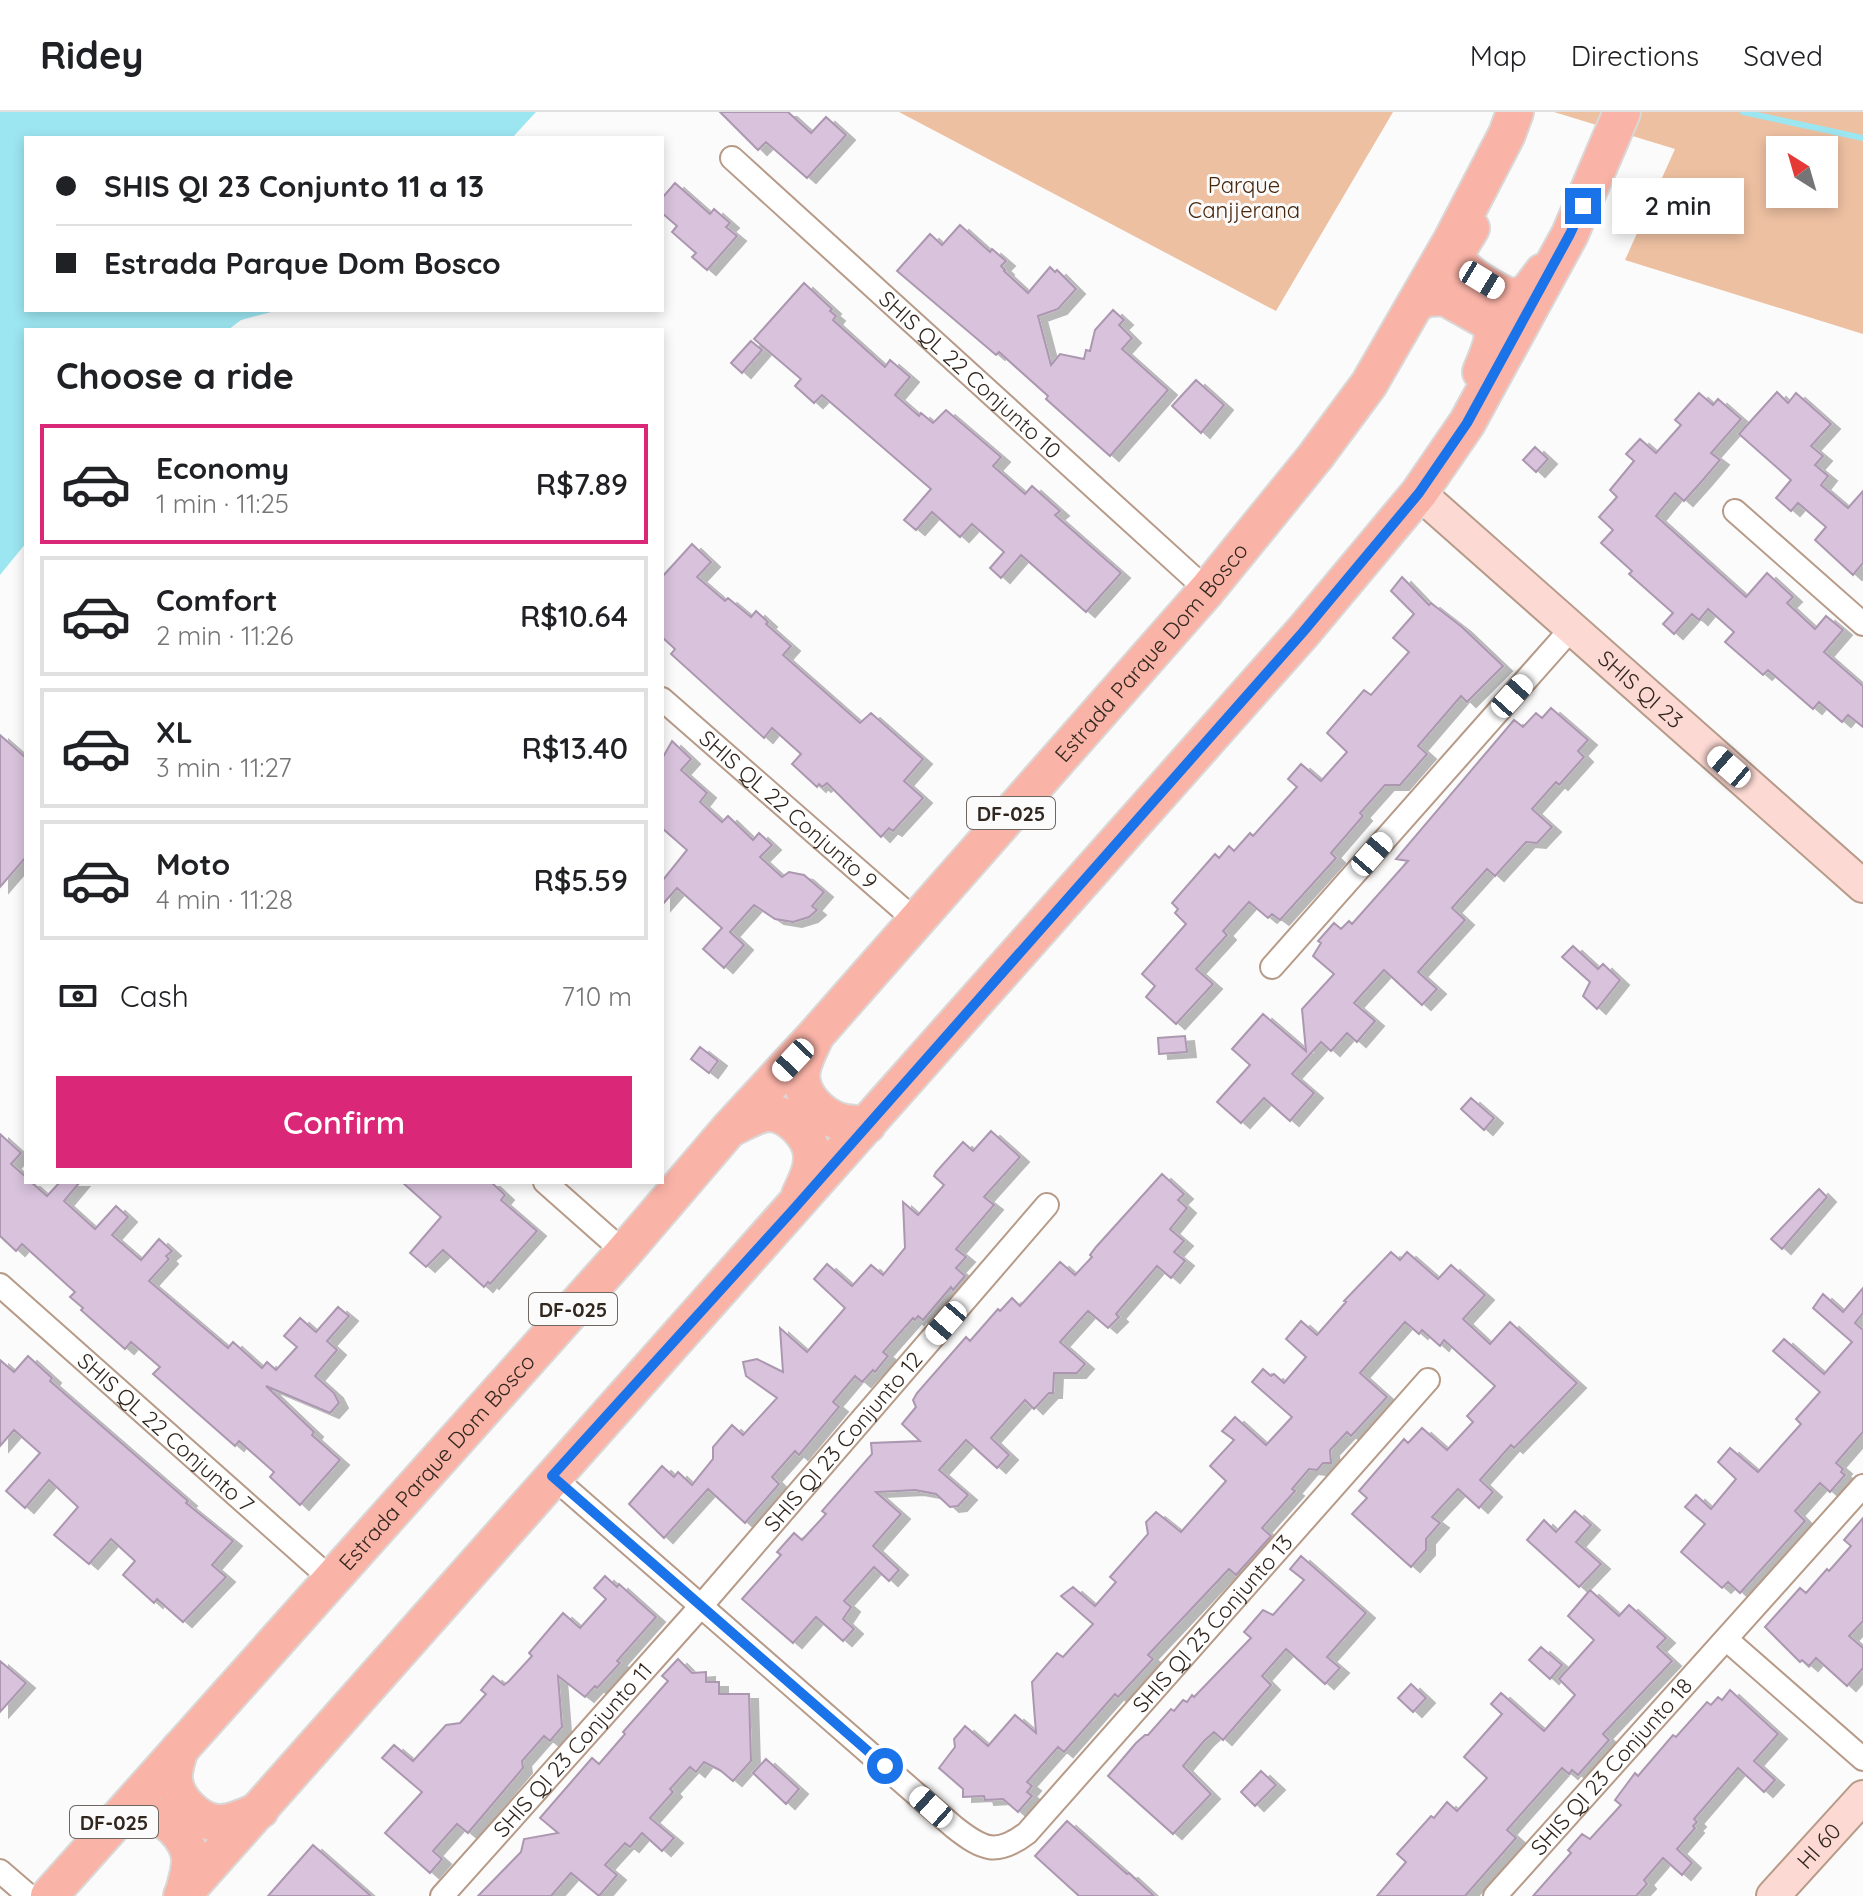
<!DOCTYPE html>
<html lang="en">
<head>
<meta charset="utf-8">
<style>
	:root { --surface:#fff; --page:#f6f6f6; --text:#202124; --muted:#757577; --line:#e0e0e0; --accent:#db2777 }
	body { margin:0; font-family:Quicksand,sans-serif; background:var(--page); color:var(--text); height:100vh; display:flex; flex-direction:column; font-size:30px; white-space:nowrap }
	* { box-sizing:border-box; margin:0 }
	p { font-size:26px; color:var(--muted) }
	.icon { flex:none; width:44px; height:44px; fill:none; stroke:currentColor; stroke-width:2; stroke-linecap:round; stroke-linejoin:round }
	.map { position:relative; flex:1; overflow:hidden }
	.side { position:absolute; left:24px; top:216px; width:640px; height:856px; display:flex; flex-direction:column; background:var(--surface); border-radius:0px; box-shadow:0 4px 12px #0003 }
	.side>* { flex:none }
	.banner { position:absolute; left:24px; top:24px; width:640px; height:176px; border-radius:0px; box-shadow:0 4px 12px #0003; display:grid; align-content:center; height:176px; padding:0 32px; background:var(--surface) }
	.needle { width:52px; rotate:323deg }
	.fabs { position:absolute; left:1766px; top:24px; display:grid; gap:16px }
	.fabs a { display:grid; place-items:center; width:72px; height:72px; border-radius:0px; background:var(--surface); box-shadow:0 4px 12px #0003; font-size:40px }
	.end { position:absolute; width:36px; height:36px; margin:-18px; border:10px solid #1a73e8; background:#fff; box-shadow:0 0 0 4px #fff }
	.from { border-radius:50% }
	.bubble { position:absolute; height:56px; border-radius:0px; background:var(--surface); box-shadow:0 4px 12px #0003; font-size:26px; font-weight:600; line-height:56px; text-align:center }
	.car { position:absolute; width:24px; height:48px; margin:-24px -12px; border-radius:10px; box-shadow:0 0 6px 2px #0007; background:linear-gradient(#fff 24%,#345 0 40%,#fff 0 76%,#345 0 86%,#fff 0) }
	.banner b { display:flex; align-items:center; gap:28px; height:76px; font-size:30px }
	.banner b+b { border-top:2px solid var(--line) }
	.banner i { width:20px; height:20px; background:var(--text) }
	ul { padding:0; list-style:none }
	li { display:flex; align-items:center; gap:24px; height:120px; margin:0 16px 12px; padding:0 16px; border:4px solid var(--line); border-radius:0px }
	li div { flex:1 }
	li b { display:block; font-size:30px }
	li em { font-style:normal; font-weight:600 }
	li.on { border-color:var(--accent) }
	li>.icon { width:72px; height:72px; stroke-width:1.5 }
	h2 { padding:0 32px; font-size:36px; line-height:96px }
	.pay { display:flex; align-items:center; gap:20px; height:88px; padding:0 32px; font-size:30px }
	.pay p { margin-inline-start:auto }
	.button { display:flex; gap:16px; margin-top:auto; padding:16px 32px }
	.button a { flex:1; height:92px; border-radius:0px; background:var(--accent); color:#fff; font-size:32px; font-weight:600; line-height:92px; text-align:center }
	header { display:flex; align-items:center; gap:48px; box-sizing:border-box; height:112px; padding:0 40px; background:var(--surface); border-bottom:2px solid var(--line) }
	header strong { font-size:38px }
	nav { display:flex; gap:44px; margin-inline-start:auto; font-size:28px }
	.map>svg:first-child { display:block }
	.green { fill:#edc0a1; fill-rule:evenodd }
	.water { fill:#9ce6f1 }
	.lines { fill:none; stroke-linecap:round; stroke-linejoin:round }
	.stream { stroke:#9ce6f1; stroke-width:6 }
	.building { fill:#d8c2dc; stroke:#ac97b0; stroke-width:2; filter:url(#shadow) }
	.street-casing { stroke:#b79b88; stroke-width:26 }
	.secondary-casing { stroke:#b79b88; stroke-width:36 }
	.primary-casing { stroke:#dad8d7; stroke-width:40 }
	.street { stroke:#fff; stroke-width:22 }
	.secondary { stroke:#fcd9d3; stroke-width:32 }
	.primary { stroke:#fab3a7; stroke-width:36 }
	.route { stroke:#1a73e8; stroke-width:10 }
	.labels { text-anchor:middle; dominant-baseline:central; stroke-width:6; stroke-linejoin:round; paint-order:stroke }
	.shield { fill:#fbfbfb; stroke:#6e6761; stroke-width:2 }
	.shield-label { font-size:20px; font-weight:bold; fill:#32271f }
	.park-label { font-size:22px; fill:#48270d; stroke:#fbfbfb }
	.street-label { font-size:22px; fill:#32271f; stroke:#fbfbfb }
</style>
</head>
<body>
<header>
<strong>Ridey</strong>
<nav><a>Map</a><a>Directions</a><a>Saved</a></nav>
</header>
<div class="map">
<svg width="1863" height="1784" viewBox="0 0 1863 1784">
	<defs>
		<filter id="shadow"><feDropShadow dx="9" dy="5" stdDeviation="0" flood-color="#0004"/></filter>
	</defs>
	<rect width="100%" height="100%" fill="#fbfbfb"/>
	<path class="green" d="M899 0H1393L1276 199Z
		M1554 0H1863V222L1625 148 1675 37ZM1780 38H1824V82H1780Z"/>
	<path class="water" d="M0 0H536L512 26H26V198H279L241 208 228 218H26V431L0 463Z"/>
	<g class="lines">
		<path class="stream" d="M1743 0 1863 26"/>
	</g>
	<path class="building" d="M720 0H788L811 21 826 5 846 23 807 66 766 30 758 38Z
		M675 71 710 102 714 97 730 111 726 115 737 124 707 158 692 145 696 141 672 120 677 114 662 101V86Z
		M960 113 990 140 992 137 1006 149 1001 154 1005 158 1004 159 1028 181 1050 155 1055 160 1057 158 1076 177 1058 197 1038 204 1051 253 1060 242 1084 247 1086 238 1090 239 1095 218 1113 198 1124 208 1119 213 1132 226 1122 237 1168 278 1110 344 1046 287 1048 284 999 240 996 243 897 159 930 122 942 133Z
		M804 171 832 197 830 199 836 204 833 208 885 255 890 248 910 265 895 283 919 304 921 301 933 311 946 298 1001 345 993 354 1025 382 1032 374 1060 399 1055 403 1121 461 1086 500 1021 443 1001 466 990 456 1004 440 972 412 960 425 932 400 916 418 904 408 931 377 822 283 814 291 795 274 801 267 754 227Z
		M751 229 762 238 742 261 731 251Z
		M1196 268 1224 293 1201 321 1172 294Z
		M1777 280 1788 291 1796 281 1831 312 1811 334 1823 344 1815 353 1828 364 1821 373 1848 396 1863 379V451L1853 463 1815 428 1826 415 1798 391 1791 399 1776 386 1791 368 1739 322Z
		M1699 281 1713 293 1718 287 1741 307 1711 341 1720 348 1702 369 1684 389 1675 381 1656 404 1746 485 1767 461 1793 485 1787 491 1815 517 1826 504 1843 518 1824 540 1863 574V615L1848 603 1842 610 1819 590 1813 597 1768 558 1763 563 1725 530 1734 520 1708 497 1699 508 1692 502 1674 522 1663 512 1673 501 1629 462 1632 459 1601 431 1613 418 1599 405 1617 385 1610 378 1634 349 1626 342 1640 327 1656 341 1681 313 1675 308Z
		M1535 335 1548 347 1536 360 1523 348Z
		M692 432 711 450 697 465 725 489 728 486 751 505 756 499 768 510 766 512 791 534 783 543 860 611 871 601 923 647 904 669 923 686 893 719 889 716 881 725 827 671 822 675 819 672 817 675 792 652 801 642 772 616 764 626 671 542 675 537 662 525V465Z
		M1402 465 1429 493 1431 491 1462 515 1503 554 1467 590 1461 584 1418 634 1427 642 1400 673H1385L1360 701 1363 704 1331 741 1336 746 1280 808 1272 802 1268 806 1249 790 1223 819 1227 823 1196 857 1213 872 1176 912 1146 885 1155 874 1142 862 1186 812 1175 801 1178 797 1172 791 1215 742 1219 746 1229 734 1234 739 1250 721 1253 724 1297 675 1288 667 1301 652 1321 669 1347 640 1327 621 1364 578 1371 583 1409 540 1393 526 1414 502 1391 479Z
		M1551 596 1588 628 1578 639 1584 645 1559 673 1556 670 1532 697 1552 715 1537 731 1526 730 1495 764 1487 757 1452 796 1465 808 1418 860 1437 877 1422 893 1384 858 1354 891 1375 909 1357 930 1347 921 1331 939 1321 930 1292 962 1314 981 1290 1009 1264 986 1241 1011 1217 990 1250 953 1232 937 1263 902 1306 939 1302 897 1334 862 1313 844 1321 831 1318 829 1334 811 1341 817 1349 809 1352 812 1408 749 1396 747 1514 608 1523 615 1536 601 1542 606Z
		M0 623 26 646V745L0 775Z
		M672 629 691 647 681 658 707 681 700 690 722 710 728 704 753 728 759 721 772 733 760 745 782 765 789 760 804 763 824 780 812 794 817 798 809 805 793 810 775 807 754 793 730 820 744 833 724 856 703 837 722 816 677 776 662 793V769L687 738 662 716V647Z
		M1573 834 1598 857 1603 852 1620 868 1597 897 1583 884 1590 870 1562 845Z
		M1185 924 1187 940 1159 942 1158 926Z
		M700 935 718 949 709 961 691 947Z
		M1471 986 1494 1006 1484 1018 1461 997Z
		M991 1019 1020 1045 984 1085 994 1093 956 1137 966 1145 956 1156 965 1164 953 1178 951 1175 923 1208 918 1204 915 1208 913 1206 883 1240 888 1244 875 1260 873 1258 862 1270 855 1264 833 1290 839 1295 799 1343 795 1339 772 1365 779 1372 745 1411 708 1377 664 1426 629 1392 662 1354 674 1365 678 1360 692 1373 713 1347V1335L732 1313 743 1323 777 1286 746 1264 743 1250 757 1247 783 1260 780 1216 807 1240 845 1196 814 1167 827 1152 852 1174 871 1153 883 1163 905 1136 903 1090 918 1103 944 1073 934 1064 936 1060 963 1030 973 1039Z
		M0 1022 21 1041 11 1052 26 1065V1070H31L47 1084 60 1070H80L64 1089 95 1117 116 1094 128 1105 112 1123 141 1148 159 1127 172 1139 166 1144 169 1147 149 1169 228 1236 233 1230 262 1256 267 1250 276 1258 297 1235 284 1224 300 1206 316 1220 338 1195 349 1204 327 1229 337 1238 315 1264 334 1281 339 1291 330 1301 266 1274 314 1320 312 1323 340 1348 300 1393 270 1365 274 1360 239 1329 235 1334 153 1262 160 1255 131 1230 125 1237 81 1198 83 1196 70 1185 75 1180 22 1132 16 1139 0 1124Z
		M1162 1062 1184 1082 1178 1088 1187 1096 1170 1117 1184 1129 1174 1140 1185 1149 1171 1166 1157 1154 1116 1202 1119 1205 1108 1216 1088 1199 1060 1230 1085 1252 1077 1261H1054L1053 1281H1049L1034 1297 1025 1288 991 1326 1009 1343 997 1356 966 1328 939 1358 968 1383 958 1394 950 1395 936 1382 915 1378 876 1380 901 1402 873 1434 899 1458 889 1469 874 1455 844 1489 851 1495 843 1507 854 1517 843 1529 816 1505 793 1531 742 1487 781 1443 777 1440 794 1421 802 1428 826 1402 822 1399 872 1342 871 1331 920 1329 902 1312 916 1295 913 1288 917 1281 966 1225 970 1229 998 1197 1000 1199 1012 1186 1020 1194 1060 1150 1075 1163 1092 1145 1090 1143 1096 1135Z
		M402 1070H491L505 1083 501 1088 537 1119 490 1172 488 1170 484 1175 443 1138 426 1155 410 1141 441 1105Z
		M1819 1077 1827 1085 1782 1137 1771 1127Z
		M1391 1140 1400 1148 1407 1140 1438 1167 1451 1153 1485 1183 1463 1207 1490 1232 1510 1210 1577 1271 1514 1336 1511 1333 1480 1368 1493 1380 1479 1396 1458 1377 1432 1405 1440 1411 1426 1427V1438L1411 1455 1352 1402 1367 1386 1359 1379 1404 1327 1408 1331 1422 1316 1447 1338 1473 1310 1467 1304 1495 1274 1444 1228 1440 1234 1422 1218 1419 1222 1405 1210 1360 1261 1387 1285 1351 1324 1347 1320 1330 1338 1331 1351H1323L1317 1358 1309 1357 1292 1377 1295 1379 1262 1416 1271 1424 1236 1463 1229 1457 1148 1543 1153 1547 1118 1585 1115 1582 1064 1640 1058 1635 1027 1670 1032 1674 1027 1680 1032 1684 1018 1700 1003 1687 985 1688 984 1684 963 1685V1677L939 1656 955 1635 954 1627 965 1614 988 1634 1015 1603 1036 1621 1032 1570 1057 1541 1063 1545 1093 1512 1061 1484 1073 1475 1095 1494 1116 1470 1110 1465 1148 1422 1146 1410 1156 1400 1181 1420 1226 1369 1210 1354 1234 1328 1222 1319 1235 1305 1266 1333 1292 1305 1252 1270 1263 1257 1271 1264 1274 1262 1284 1271 1306 1245 1286 1227 1301 1209 1317 1223 1346 1190 1344 1189Z
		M1863 1176V1201L1855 1211 1863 1218V1320L1836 1351 1843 1357 1841 1360 1845 1363 1830 1380 1820 1371 1795 1399 1805 1409 1740 1481 1728 1470 1722 1476 1681 1440 1705 1412 1685 1395 1696 1383 1711 1397 1736 1367 1718 1350 1730 1336 1758 1360 1801 1312 1796 1307 1820 1280 1773 1239 1784 1227 1824 1262 1852 1230 1813 1196 1823 1182 1843 1200Z
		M28 1244 52 1266 50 1269 188 1389 186 1391 233 1429 212 1453 226 1465 183 1510 157 1487 154 1491 123 1463 135 1449 111 1427 89 1452 54 1423 78 1395 49 1368 25 1396 6 1379 40 1341 14 1318 0 1334V1248L14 1260Z
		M1575 1399 1591 1413 1576 1430 1601 1452 1579 1475 1527 1428 1544 1408 1556 1420Z
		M1863 1406V1509L1849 1524 1863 1536V1556L1847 1574 1816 1546 1809 1554 1802 1548 1800 1550 1765 1515 1800 1476 1806 1481 1827 1457 1829 1459 1851 1434 1844 1428Z
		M1301 1444 1366 1501 1327 1545 1340 1556 1325 1572 1286 1537 1262 1564 1271 1573 1223 1628 1214 1620 1204 1629 1183 1654 1211 1682 1173 1722 1108 1664 1136 1631 1145 1623H1148L1171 1597 1174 1599 1183 1588 1187 1590 1192 1583 1194 1585 1251 1526 1244 1520 1263 1498 1273 1503 1304 1468 1290 1457Z
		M605 1464 617 1475 619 1472 656 1505 617 1549 620 1551 597 1576 595 1574 585 1585 558 1564 562 1615 550 1629 544 1624 522 1649 523 1656 468 1721 457 1712 433 1739 442 1747 430 1761 385 1721 422 1680 382 1646 394 1633 413 1649 446 1613 460 1611 486 1582 481 1578 493 1564 504 1573 509 1569 532 1544 529 1541 563 1501 580 1516 606 1487 594 1476Z
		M1590 1478 1619 1504 1629 1493 1666 1526 1657 1535 1672 1549 1603 1622 1609 1628 1578 1663 1572 1658 1569 1662 1562 1656 1507 1718 1516 1726 1465 1784H1377L1406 1750 1397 1742 1431 1704 1434 1706 1447 1690 1457 1699 1487 1666 1464 1645 1502 1602 1491 1592 1501 1581 1544 1619 1575 1583 1559 1567 1594 1528 1568 1504Z
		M1541 1535 1562 1553 1550 1567 1529 1548Z
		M678 1547 692 1561 706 1560V1570H719V1582H749L751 1649 733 1669 720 1658 704 1650 696 1660 690 1655 670 1677 673 1680 650 1706 674 1726 662 1739 642 1721 630 1735 625 1731 605 1753 617 1763 599 1784 571 1761 551 1784H478L521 1740 524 1727 558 1721 540 1706 592 1646 599 1652 625 1622 623 1620 668 1569 662 1564Z
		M0 1549 26 1571 0 1600Z
		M1411 1572 1426 1586 1413 1600 1398 1586Z
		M1730 1578 1778 1622 1754 1649 1775 1668 1764 1680 1738 1656 1694 1707 1697 1710 1693 1714 1695 1716 1677 1737 1692 1751 1682 1763 1663 1746 1644 1768 1647 1772 1636 1784H1533L1571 1741 1568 1738 1582 1722 1590 1727 1621 1693 1615 1688 1635 1661 1638 1664 1673 1623 1676 1625 1707 1590 1711 1593 1718 1585 1722 1588Z
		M766 1647 799 1677 786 1692 753 1661Z
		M1261 1659 1276 1673 1255 1694 1241 1680Z
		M1067 1709 1127 1762 1129 1761 1154 1784H1079L1035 1744Z
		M313 1733 371 1784H268Z"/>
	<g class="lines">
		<defs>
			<g id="street">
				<path id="s1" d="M732 46 1207 478"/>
				<path d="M1735 399 1863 512"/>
				<path id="s2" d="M662 587 916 809"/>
				<path d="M1272 855 1572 516"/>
				<path d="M545 1070 624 1140"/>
				<path id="s3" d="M0 1173 332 1468"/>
				<path id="s4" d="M552 1364 954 1715C983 1738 997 1744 1027 1721L1428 1268"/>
				<path d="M1726 1527 1863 1647"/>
				<path d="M0 1759 29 1784"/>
				<path id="s5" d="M442 1784 702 1493 1047 1093"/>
				<path id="s6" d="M1495 1784 1863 1374"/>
			</g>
			<g id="secondary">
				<path id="s7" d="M1419 381 1863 774"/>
				<path id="s8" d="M1773 1784 1863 1685"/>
			</g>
			<g id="primary">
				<path d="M1471 116C1467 124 1457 135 1458 145 1459 160 1499 181 1513 186L1528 180 1543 160"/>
				<path d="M1416 191 1428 186 1445 185 1491 211C1497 227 1487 244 1481 260"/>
				<path d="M814 927C810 936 804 947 802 957 797 981 820 1004 841 1010 849 1012 858 1012 867 1013"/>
				<path d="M731 1016C742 1011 755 1003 766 1001 788 999 813 1025 812 1047 812 1060 805 1072 800 1083"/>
				<path d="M180 1637C177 1646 173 1658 174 1668 176 1688 198 1709 217 1711 232 1712 247 1704 260 1698"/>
				<path d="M116 1708C126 1706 137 1703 147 1703 168 1704 187 1726 190 1745 191 1758 186 1771 183 1783"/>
				<path id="s9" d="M49 1784 624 1140 730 1016 814 925 1207 478 1315 345 1369 272 1452 128 1507 22 1515 0"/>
				<path d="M182 1784 1303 520 1419 381 1467 311 1570 122 1622 0"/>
			</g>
		</defs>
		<use href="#street" class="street-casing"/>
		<use href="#secondary" class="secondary-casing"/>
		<use href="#primary" class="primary-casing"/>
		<use href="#street" class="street"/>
		<use href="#secondary" class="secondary"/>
		<use href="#primary" class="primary"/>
	</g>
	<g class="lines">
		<path class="route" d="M885 1654 552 1364 792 1099 1303 520 1419 381 1467 311 1570 122 1583 94"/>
	</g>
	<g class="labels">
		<g class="shield">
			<rect x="967" y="685" width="88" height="32" rx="6"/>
			<rect x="529" y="1181" width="88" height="32" rx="6"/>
			<rect x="70" y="1694" width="88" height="32" rx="6"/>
		</g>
		<g class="shield-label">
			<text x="1011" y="701">DF-025</text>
			<text x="573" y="1197">DF-025</text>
			<text x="114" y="1710">DF-025</text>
		</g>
		<g class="park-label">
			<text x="1244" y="73">Parque<tspan x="1244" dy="25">Canjjerana</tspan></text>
		</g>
		<g class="street-label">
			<text stroke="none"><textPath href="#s1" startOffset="322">SHIS QL 22 Conjunto 10</textPath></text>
			<text stroke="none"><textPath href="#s9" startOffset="1662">Estrada Parque Dom Bosco</textPath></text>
			<text stroke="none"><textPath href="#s7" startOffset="296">SHIS QI 23</textPath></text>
			<text stroke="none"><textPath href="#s2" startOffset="168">SHIS QL 22 Conjunto 9</textPath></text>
			<text stroke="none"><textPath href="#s3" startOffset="222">SHIS QL 22 Conjunto 7</textPath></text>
			<text stroke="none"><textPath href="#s5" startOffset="606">SHIS QI 23 Conjunto 12</textPath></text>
			<text stroke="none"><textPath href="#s9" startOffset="582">Estrada Parque Dom Bosco</textPath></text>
			<text stroke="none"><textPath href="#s4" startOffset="896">SHIS QI 23 Conjunto 13</textPath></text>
			<text stroke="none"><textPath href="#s5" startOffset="196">SHIS QI 23 Conjunto 11</textPath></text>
			<text stroke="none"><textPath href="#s6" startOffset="174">SHIS QI 23 Conjunto 18</textPath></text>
			<text stroke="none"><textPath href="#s8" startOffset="68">HI 60</textPath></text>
		</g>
	</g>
</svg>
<div class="fabs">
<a><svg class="needle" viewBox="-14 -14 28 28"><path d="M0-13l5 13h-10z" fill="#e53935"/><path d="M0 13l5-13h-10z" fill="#757577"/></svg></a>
</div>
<i class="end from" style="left:885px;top:1654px"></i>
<i class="end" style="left:1583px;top:94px"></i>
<div class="bubble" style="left:1612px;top:66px;width:132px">2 min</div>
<i class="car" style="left:1482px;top:168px;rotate:121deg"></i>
<i class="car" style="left:1512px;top:584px;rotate:42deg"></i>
<i class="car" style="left:1729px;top:655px;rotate:311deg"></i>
<i class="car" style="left:1372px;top:742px;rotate:41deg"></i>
<i class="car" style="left:793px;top:948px;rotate:223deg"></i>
<i class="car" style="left:946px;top:1211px;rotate:221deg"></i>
<i class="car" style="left:931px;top:1695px;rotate:312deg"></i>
<div class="banner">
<b><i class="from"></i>SHIS QI 23 Conjunto 11 a 13</b>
<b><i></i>Estrada Parque Dom Bosco</b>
</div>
<section class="side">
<h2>Choose a ride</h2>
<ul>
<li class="on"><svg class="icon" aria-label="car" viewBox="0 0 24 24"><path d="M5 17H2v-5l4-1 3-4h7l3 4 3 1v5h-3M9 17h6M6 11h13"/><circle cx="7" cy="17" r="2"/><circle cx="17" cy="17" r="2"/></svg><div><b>Economy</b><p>1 min · 11:25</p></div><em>R$7.89</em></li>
<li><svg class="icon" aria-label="car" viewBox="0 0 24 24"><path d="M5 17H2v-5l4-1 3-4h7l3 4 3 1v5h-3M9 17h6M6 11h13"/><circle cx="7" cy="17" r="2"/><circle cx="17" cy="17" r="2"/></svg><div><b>Comfort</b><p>2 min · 11:26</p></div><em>R$10.64</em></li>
<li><svg class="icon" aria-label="car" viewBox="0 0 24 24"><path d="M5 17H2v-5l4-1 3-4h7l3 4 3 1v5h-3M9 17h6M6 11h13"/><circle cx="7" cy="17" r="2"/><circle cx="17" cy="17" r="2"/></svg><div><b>XL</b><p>3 min · 11:27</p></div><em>R$13.40</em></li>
<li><svg class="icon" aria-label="car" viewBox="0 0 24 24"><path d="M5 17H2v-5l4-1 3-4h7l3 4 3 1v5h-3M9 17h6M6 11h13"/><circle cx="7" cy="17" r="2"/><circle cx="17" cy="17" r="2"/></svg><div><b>Moto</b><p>4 min · 11:28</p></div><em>R$5.59</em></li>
</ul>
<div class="pay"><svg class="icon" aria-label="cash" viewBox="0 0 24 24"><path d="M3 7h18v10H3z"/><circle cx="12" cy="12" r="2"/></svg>Cash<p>710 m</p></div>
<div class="button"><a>Confirm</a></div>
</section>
</div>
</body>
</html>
